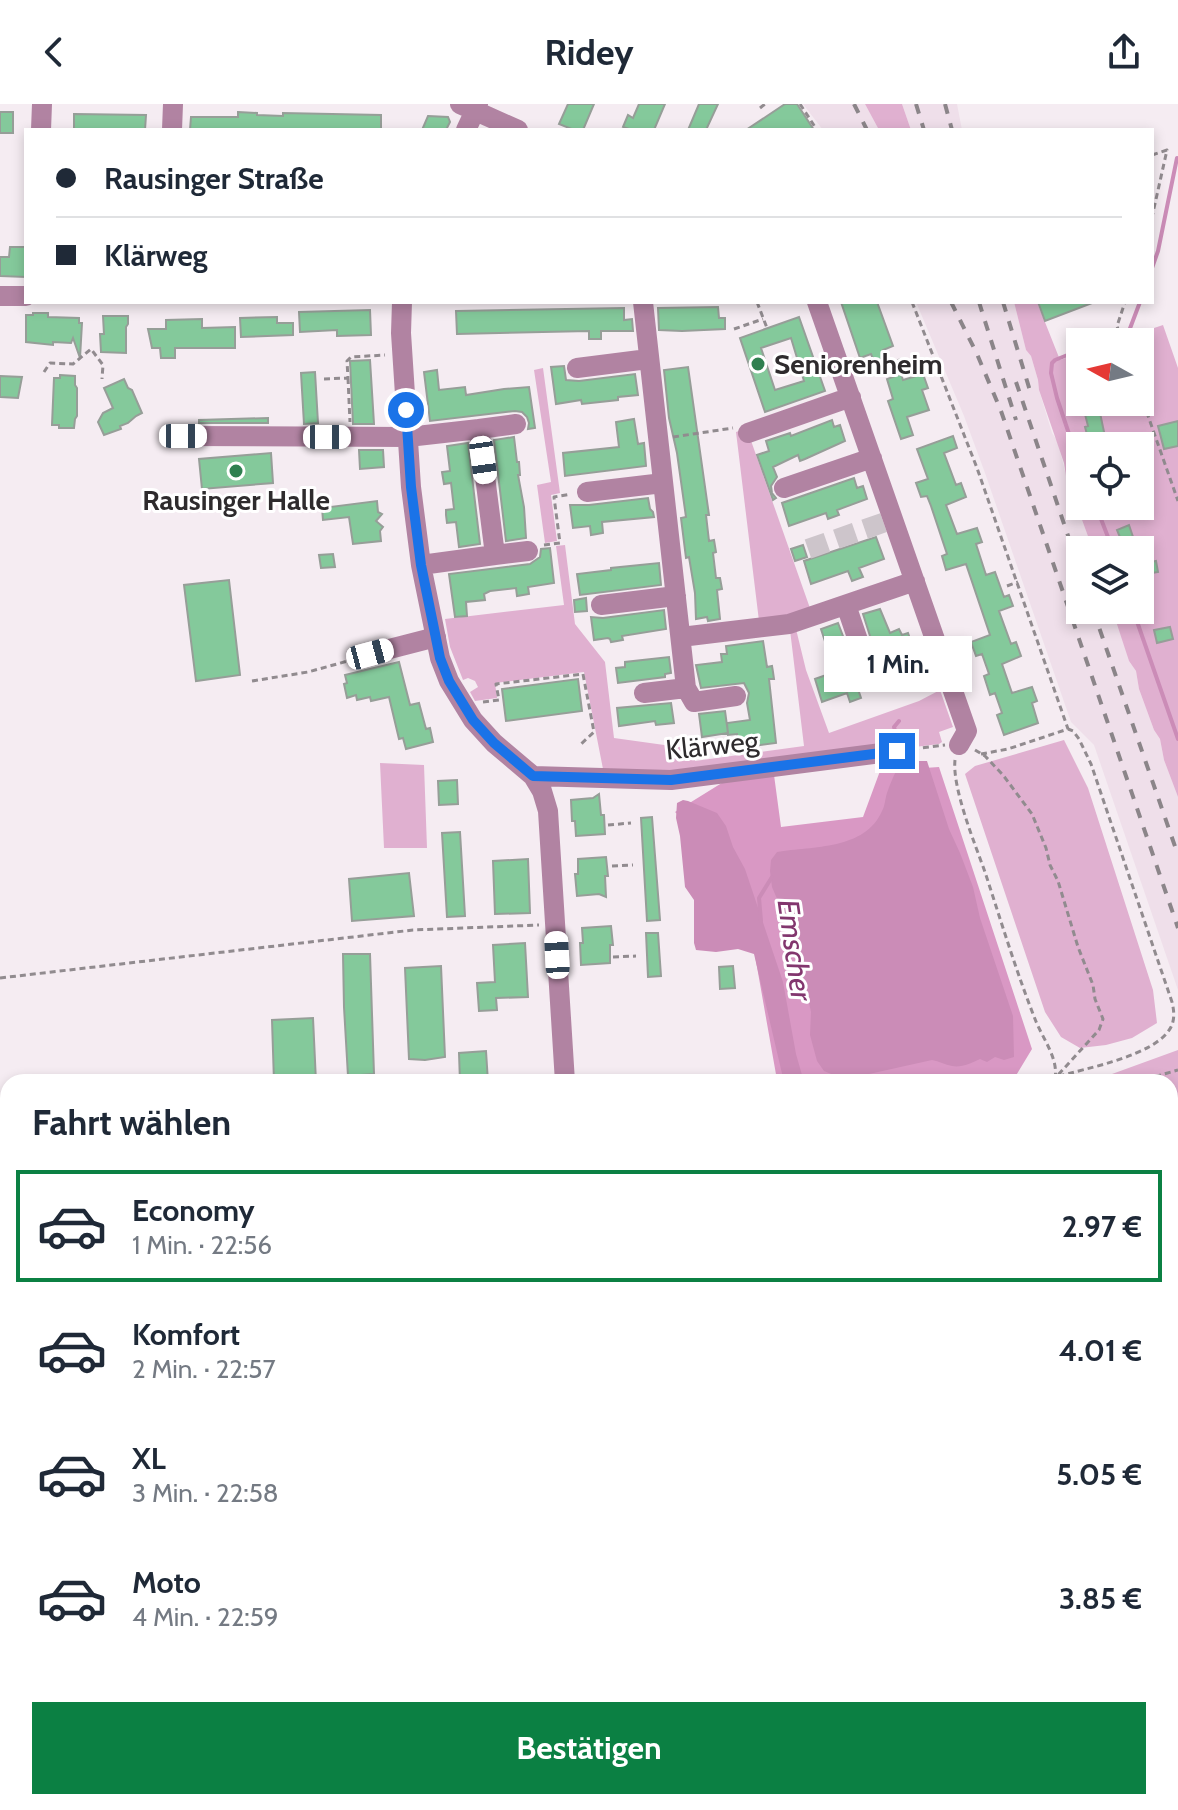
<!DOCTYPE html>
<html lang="de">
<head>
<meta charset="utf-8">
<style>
	:root { --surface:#fff; --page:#f6f6f7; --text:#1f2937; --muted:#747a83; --line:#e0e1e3; --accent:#0b8043 }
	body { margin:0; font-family:Cabin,sans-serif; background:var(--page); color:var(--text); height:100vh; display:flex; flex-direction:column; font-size:30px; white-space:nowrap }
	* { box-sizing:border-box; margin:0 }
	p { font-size:26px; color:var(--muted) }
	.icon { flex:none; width:44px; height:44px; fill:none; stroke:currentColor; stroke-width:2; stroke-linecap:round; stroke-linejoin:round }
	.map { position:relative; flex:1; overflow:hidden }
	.sheet { position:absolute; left:0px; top:970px; width:1178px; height:736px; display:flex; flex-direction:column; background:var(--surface); border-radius:24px 24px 0 0; box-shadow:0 4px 12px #0003 }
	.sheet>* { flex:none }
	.guide { position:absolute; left:24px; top:24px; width:1130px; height:176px; border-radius:0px; box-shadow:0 4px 12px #0003; display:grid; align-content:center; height:176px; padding:0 32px; background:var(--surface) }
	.needle { width:52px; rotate:278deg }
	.controls { position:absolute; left:1066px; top:224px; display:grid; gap:16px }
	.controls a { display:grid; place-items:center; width:88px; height:88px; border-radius:0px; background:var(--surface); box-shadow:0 4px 12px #0003; font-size:40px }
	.end { position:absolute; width:36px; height:36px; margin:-18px; border:10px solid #1a73e8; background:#fff; box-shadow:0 0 0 4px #fff }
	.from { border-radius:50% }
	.bubble { position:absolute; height:56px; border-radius:0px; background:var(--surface); box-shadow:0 4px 12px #0003; font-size:26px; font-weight:700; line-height:56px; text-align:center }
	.car { position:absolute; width:24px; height:48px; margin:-24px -12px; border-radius:10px; box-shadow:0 0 6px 2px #0007; background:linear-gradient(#fff 24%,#345 0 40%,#fff 0 76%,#345 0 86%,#fff 0) }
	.guide b { display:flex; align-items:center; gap:28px; height:76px; font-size:30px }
	.guide b+b { border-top:2px solid var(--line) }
	.guide i { width:20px; height:20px; background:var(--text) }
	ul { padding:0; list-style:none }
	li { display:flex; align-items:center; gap:24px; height:112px; margin:0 16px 12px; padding:0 16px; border:4px solid transparent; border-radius:0px }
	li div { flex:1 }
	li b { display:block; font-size:30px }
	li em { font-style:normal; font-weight:700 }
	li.current { border-color:var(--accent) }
	li>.icon { width:72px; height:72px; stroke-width:1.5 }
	h2 { padding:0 32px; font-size:36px; line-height:96px }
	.primary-button { display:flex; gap:16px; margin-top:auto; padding:16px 32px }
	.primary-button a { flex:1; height:92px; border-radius:0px; background:var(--accent); color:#fff; font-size:32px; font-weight:700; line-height:92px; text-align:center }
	header { display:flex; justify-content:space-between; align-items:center; height:104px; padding:0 32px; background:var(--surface); font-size:36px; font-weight:700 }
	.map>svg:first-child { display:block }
	.built { fill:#efdfea }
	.green { fill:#e0b0d0; fill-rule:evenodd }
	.forest { fill:#d998c4 }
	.water { fill:#cb8cb7 }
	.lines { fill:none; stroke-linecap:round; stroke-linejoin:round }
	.stream { stroke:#cb8cb7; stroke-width:4 }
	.building { fill:#84c99b; stroke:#969e98; stroke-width:2; fill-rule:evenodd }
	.minor-tunnel { stroke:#cdc5cb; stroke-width:20; stroke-dasharray:20 10; stroke-linecap:butt }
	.path { stroke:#918b8f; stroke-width:3; stroke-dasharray:6 4; stroke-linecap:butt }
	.minor { stroke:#b183a2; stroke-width:20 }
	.rail { stroke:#8b8589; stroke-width:4; stroke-dasharray:10 10; stroke-linecap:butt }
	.route { stroke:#1a73e8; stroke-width:10 }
	.poi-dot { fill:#2f8050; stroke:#fff; stroke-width:3 }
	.labels { text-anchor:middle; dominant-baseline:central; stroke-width:6; stroke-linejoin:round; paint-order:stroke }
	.poi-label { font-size:28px; font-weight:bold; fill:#2e2b2d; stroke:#fff; text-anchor:start }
	.street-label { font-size:28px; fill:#2e2b2d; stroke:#fff }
	.water-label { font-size:30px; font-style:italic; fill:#82366e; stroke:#fff }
</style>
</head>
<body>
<header><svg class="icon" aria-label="back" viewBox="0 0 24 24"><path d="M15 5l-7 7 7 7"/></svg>Ridey<svg class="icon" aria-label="share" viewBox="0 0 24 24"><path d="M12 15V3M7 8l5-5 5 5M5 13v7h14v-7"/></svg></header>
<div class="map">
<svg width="1178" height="1706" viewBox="0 0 1178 1706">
	<rect width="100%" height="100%" fill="#f5ecf2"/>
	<path class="built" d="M803 0H865L879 26H823Z
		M902 0H957L962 26H911Z
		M916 198H1014L1026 246 1031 252 1038 276 1039 286 1052 329 1058 338 1066 372 1093 446H1080V506H1114L1129 557 1136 567 1139 585 1154 626 1160 635 1164 656 1178 693V886L1094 641 1071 618 985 369 964 312Z
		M1178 1495V1706H993L991 1698H1170V1496Z
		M557 1698H633L584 1706H559Z
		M857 1698H938L941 1706H821Z"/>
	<path class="green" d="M865 0H902L911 26H879Z
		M1014 198H1037L1060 256 1080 249V298H1140V238H1112L1163 221 1178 264V693L1164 656 1160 635 1154 626 1139 585 1136 567 1129 557 1114 511V506H1140V446H1093L1066 372 1064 359 1039 286 1038 276 1031 252 1026 246ZM1080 342H1140V402H1080Z
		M543 264 560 389 551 391 557 437 545 439 537 381 551 378 534 266Z
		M739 327 749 331 811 507 759 517 736 328Z
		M565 441 575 520 605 558 614 634 693 645 695 657 804 642 790 526 796 525 806 566 829 629 919 597 940 586 953 623 939 628 942 638 939 640 678 672 603 665 584 568 495 579 497 594 475 597 470 588 478 583 475 577 468 574 463 576 450 543 445 515 564 501 556 442Z
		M1064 636 1088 684 1153 886 1157 919 1132 934 1106 941 1080 944 1061 933 1045 908 965 670 975 662Z
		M380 659 424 661 427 744H384Z
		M1178 946V996L1170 999V978H1090Z"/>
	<path class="forest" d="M939 663 1032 945 1012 978H781L777 976 740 767 675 708 725 677 774 671 781 723 863 713 880 667Z
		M938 1698H991L993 1706H941Z"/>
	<path class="water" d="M915 657H927L949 725 960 749 973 783 980 814 1013 912 1014 953 1004 956 995 953 987 958 980 955C972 959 961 964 952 962 945 961 939 957 932 956L860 972H836L824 967 817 957 810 931 811 908 803 871 784 811 772 783 770 767 771 756 777 748C813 742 865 746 882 707 885 702 885 695 887 689 890 679 895 670 899 660Z
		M683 696 688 697 717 709 726 722 733 743 745 765 783 878 796 950 804 978H784L754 850 738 845 716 848 696 846 694 839V796L685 783 680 732 676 714 677 699Z"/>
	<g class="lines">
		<path class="stream" d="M1152 164 1158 147 1177 54
			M1126 228 1129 227 1140 198
			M1101 238 1110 235
			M1080 246 1055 256 1052 259 1051 269 1057 294 1080 363
			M1096 402 1113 446
			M1133 506 1178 635
			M899 617 894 623 899 640
			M761 817 759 794 772 773
			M955 1698 957 1706"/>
	</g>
	<path class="building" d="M568 0H594L583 26H574L559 20Z
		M639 0H665L654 26H632L623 23 628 11 633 14Z
		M699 0H718L706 26H688Z
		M785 0H797L814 26H746Z
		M0 8H13V29H0Z
		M238 8 257 9V11L283 12V9L381 11V26H190L191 13H238Z
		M74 10 146 11 145 26H74Z
		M428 12 448 13 450 18 446 26H422Z
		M10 143H26V173L0 172V153H9Z
		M841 198H877L893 242 883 246 886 253 874 257 871 250 860 254Z
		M1038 198H1092V199L1045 217Z
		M718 203 719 214H725V225L682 227 659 226 658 204Z
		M624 204V216L632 215 633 227H601V235H589V227L457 230 456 207Z
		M370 206 371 231 337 232V226L300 228 299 208Z
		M33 209H48V213L79 214V219H82L80 254 73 234 71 239 53 238V241L26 238V211H33Z
		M103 212H128V220L126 223V249L101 248 100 230H104Z
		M277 213V219H293V231L241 233 240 214Z
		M799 213 825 287 765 308 740 234ZM791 234 804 277 775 286 761 244Z
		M202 215V224L235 223V244H175V254H161L160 244H152L148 225H166V216Z
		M370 256 374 320H353L350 257Z
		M564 262 566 276 579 277 635 270 638 291 618 293V296L582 300 581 296 556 300 551 263Z
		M688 263 709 411H706L709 437 714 436 716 448 713 449 716 474H720L722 485 717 486 720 515 708 517 707 513 696 515 695 489 689 453 686 454 681 414 686 413 677 349 669 314 664 266Z
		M437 266 439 286 465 283 466 291 504 285 529 283 535 324 528 325 529 319 527 313 522 308 515 307 430 317 424 268Z
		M315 268 318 319 304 320 301 269Z
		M901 270 903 276 923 270 928 284 922 286 929 306 907 313 913 331 901 335 888 297 893 295 887 275Z
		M60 271 75 272V281L77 284V312L75 315 74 324H59V321H52L54 274H60Z
		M0 272 22 273 18 294 0 293Z
		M124 275 128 284 132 286 142 309 136 312 128 319 120 322 121 325 104 331 98 318 103 309 113 304 104 284Z
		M1082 298H1100L1103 308 1100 309 1107 342H1090L1085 323 1088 322Z
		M268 314V319H199V316Z
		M634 315 638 340 644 339 646 362 565 372 563 349 619 343 616 318Z
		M832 316 834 323 840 321 845 337 805 355 800 357 798 351 773 363 777 373 771 382 772 389 776 394 773 396 757 351 769 347 766 337 790 329 791 332Z
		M1178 317V342L1164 345 1158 322Z
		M953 332 957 344 944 349 956 381 961 379 966 393 946 401 957 430 977 424 982 438 976 440 986 471 995 468 1004 493 1009 491 1013 502 999 507 1011 540 1016 538 1021 552 1002 560 1012 589 1032 583 1037 597 1032 599 1038 619 1004 631 997 611 1002 609 995 589 990 591 984 572 989 570 982 550 976 552 971 538 990 531 966 460 946 466 942 452 947 450 931 402 927 392 921 393 916 379 928 375 917 345Z
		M514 333 517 358H519L520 371H518L524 403 526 434 506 437 494 336Z
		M468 339 480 440 459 443 456 418 447 419 446 411V406L454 405 451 379 444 380 442 368 450 367 447 342Z
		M359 346H383L384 363 360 365Z
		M271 349 273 379 202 385 199 355Z
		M854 374 857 384 863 382 867 395 837 406 839 411 828 415 826 409 789 422 782 399Z
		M648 394 650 405 653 408 654 413 602 418 603 429 591 431 590 422 573 424 570 401H589Z
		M377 397 378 408 382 410 376 417 383 423 380 427 381 437 353 440 349 413 323 416 322 404Z
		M1129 421 1135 439 1124 443 1117 426Z
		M876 433 884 455 859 464 863 473 852 477 848 467 811 480 804 457Z
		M803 441 807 453 795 457 791 445Z
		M550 444 554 479 528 483 529 490 517 492 516 484 490 487 484 490 485 496 466 498 467 512 455 513 449 470 530 460 540 453 541 445Z
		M333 450 335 463 321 464 319 451Z
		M1156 457 1158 468 1140 471V460Z
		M659 459 661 481 580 491 577 470 611 466V464Z
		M229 476 240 571 196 577 184 481Z
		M586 494 587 507 575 508 574 496Z
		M880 505 890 529 899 525 902 531 908 529 920 563 895 572 897 579 886 583 884 576 858 585 861 594 850 598 847 589 822 598 815 575 835 568 821 525 838 519 854 561 867 560 876 551 863 510Z
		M664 506 666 525 622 532 623 536 611 538 610 535 608 534 594 536 591 513 603 514Z
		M1170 523 1173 535 1157 539 1154 526Z
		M763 537 767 563 772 562 773 568 774 575H769L776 639 738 644 737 630 728 631 727 619 750 616 747 599 749 589 744 579 701 584 696 561 722 558 721 550H727L726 542Z
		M669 553 671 569 665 570V573L618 579 616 564 625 563V558Z
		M399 558 410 601 419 599 426 625 430 624 433 638 406 645 403 634 399 635 389 593 371 597 370 593 357 596 356 591 347 594 344 580 347 579 345 571Z
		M578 575 582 607 506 617 502 585Z
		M671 599 674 619 656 621 655 617 619 622 617 604Z
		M725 607 728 629 702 633 699 610Z
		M457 676 458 700 439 701 438 677Z
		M599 690 601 711H604L605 730 576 732 575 717H572L571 696 593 694Z
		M652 713 660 816 647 817 641 714Z
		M460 728 465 812 447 813 442 729Z
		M606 753 608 772H605L606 793 599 790 577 792 575 770H578V755Z
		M528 755 530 809 495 810 493 757Z
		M409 769 414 812 352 817 349 775Z
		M611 822 613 841H610V859L581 861 580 839H583L582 824Z
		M646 829H658L661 872 648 873Z
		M525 839 528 893 496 894 497 906 479 907 477 879 495 878 493 841Z
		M343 850H370L374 970 348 972 344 903Z
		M441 862 445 953 425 956 409 955 405 864Z
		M733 862 735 884 720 885 719 863Z
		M313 914 316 978H274L272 916Z
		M486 947 488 978H460L459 949Z"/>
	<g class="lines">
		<path class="minor-tunnel" d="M808 445 894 415"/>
		<path class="path" d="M800 0 817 26
			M760 4 765 0
			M1152 51 1167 46 1152 113
			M757 198 767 224
			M912 198 977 364 1068 625
			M734 225 763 215
			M1122 238 1117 222 1125 198
			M44 268 50 259 73 260 91 245 103 261 102 275
			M860 270 900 256 903 265
			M348 274 350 318
			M324 275 348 274 347 257 351 253 385 251
			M1140 289 1178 397
			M673 333 733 324
			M544 441 560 439 554 393 571 390
			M1007 482 1018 478
			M252 577 308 568 355 555
			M483 598 499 596 496 580 583 570 594 628 581 640
			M913 645 945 641
			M975 646 985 652 1003 671 1032 710 1046 744 1050 761 1058 777 1078 843 1093 881 1095 895 1103 915 1099 926 1058 971
			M981 650 1008 645 1068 625 1073 627 1079 635 1091 660 1172 898C1174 906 1175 915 1171 923 1156 952 1086 964 1056 973
			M955 656C952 684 975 740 985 768 1001 817 1016 867 1035 915 1042 934 1061 957 1054 978
			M608 721 631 719
			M612 762 633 761
			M613 853 636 852
			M0 874 413 826 539 821
			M1136 978 1178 966
			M1170 1121 1178 1143
			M943 1698 947 1706"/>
		<path class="minor" d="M460 0 518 26
			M41 26 42 0
			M172 26 173 0
			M466 26 478 0
			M0 192H26
			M402 198 401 229 411 383 421 461 440 554 449 577 473 616 494 639 533 672 542 687 548 707 565 978
			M643 198 686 584 694 598 736 592
			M817 198 967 627 959 641
			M577 264 648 255
			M479 325 516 320
			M748 329 851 293
			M183 332 408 333 479 325 495 451 421 461
			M784 384 872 354
			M587 388 663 379
			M495 451 528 447
			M601 501 676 492
			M846 501 862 548
			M681 533 789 520 915 477
			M370 550 436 533
			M644 589 686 584
			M533 672 671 676 897 647
			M1170 1534 1178 1538
			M0 1598 8 1589
			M340 1698 341 1706
			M787 1698 788 1706
			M1002 1698 1003 1706"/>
		<path class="rail" d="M854 0 867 26
			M916 0 924 26
			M945 0 952 26
			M951 198 977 250 1001 307 1178 824
			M979 198 1016 316
			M1003 198 1031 290
			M1016 278 1080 467
			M1093 506 1178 751"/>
	</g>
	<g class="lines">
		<path class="route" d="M406 306 411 383 421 461 440 554 449 577 473 616 494 639 533 672 671 676 897 647"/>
	</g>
	<g class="poi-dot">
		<circle cx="758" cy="260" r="8"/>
		<circle cx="236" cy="367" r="8"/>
	</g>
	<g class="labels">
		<g class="poi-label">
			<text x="774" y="260">Seniorenheim</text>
			<text x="236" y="396" text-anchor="middle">Rausinger Halle</text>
		</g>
		<g class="street-label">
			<text transform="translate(712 641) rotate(-6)">Klärweg</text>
		</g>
		<g class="water-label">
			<text transform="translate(795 846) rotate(82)">Emscher</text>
		</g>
	</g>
</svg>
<div class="controls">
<a><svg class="needle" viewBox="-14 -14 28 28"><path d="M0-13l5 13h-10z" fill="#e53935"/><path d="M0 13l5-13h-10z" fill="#747a83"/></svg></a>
<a><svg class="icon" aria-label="locate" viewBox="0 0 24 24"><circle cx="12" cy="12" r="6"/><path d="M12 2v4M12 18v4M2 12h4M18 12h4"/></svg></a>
<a><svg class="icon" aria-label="layers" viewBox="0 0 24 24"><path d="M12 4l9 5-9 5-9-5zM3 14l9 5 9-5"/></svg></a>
</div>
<i class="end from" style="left:406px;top:306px"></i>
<i class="end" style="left:897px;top:647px"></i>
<div class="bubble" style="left:824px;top:532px;width:148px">1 Min.</div>
<i class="car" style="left:183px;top:332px;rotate:90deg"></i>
<i class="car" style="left:327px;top:333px;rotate:90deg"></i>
<i class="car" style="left:483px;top:356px;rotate:172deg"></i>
<i class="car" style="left:370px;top:550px;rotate:75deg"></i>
<i class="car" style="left:557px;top:851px;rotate:357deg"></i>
<div class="guide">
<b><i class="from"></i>Rausinger Straße</b>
<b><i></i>Klärweg</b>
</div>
<section class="sheet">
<h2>Fahrt wählen</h2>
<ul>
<li class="current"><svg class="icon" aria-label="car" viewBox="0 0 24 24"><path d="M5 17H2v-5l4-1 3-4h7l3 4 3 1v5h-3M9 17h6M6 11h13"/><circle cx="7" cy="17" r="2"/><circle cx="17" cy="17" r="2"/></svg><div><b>Economy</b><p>1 Min. · 22:56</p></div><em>2.97 €</em></li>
<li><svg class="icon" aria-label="car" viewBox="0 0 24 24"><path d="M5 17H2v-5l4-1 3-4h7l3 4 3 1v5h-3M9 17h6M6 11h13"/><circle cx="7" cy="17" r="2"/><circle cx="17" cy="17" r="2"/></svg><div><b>Komfort</b><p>2 Min. · 22:57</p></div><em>4.01 €</em></li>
<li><svg class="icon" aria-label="car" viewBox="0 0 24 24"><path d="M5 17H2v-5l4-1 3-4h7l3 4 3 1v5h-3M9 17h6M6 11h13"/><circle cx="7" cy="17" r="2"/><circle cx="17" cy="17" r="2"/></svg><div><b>XL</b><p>3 Min. · 22:58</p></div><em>5.05 €</em></li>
<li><svg class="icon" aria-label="car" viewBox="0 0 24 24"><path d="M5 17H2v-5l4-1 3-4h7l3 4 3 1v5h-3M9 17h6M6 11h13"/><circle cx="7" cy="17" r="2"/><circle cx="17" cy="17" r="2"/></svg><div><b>Moto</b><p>4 Min. · 22:59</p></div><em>3.85 €</em></li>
</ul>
<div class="primary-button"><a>Bestätigen</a></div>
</section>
</div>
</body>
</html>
